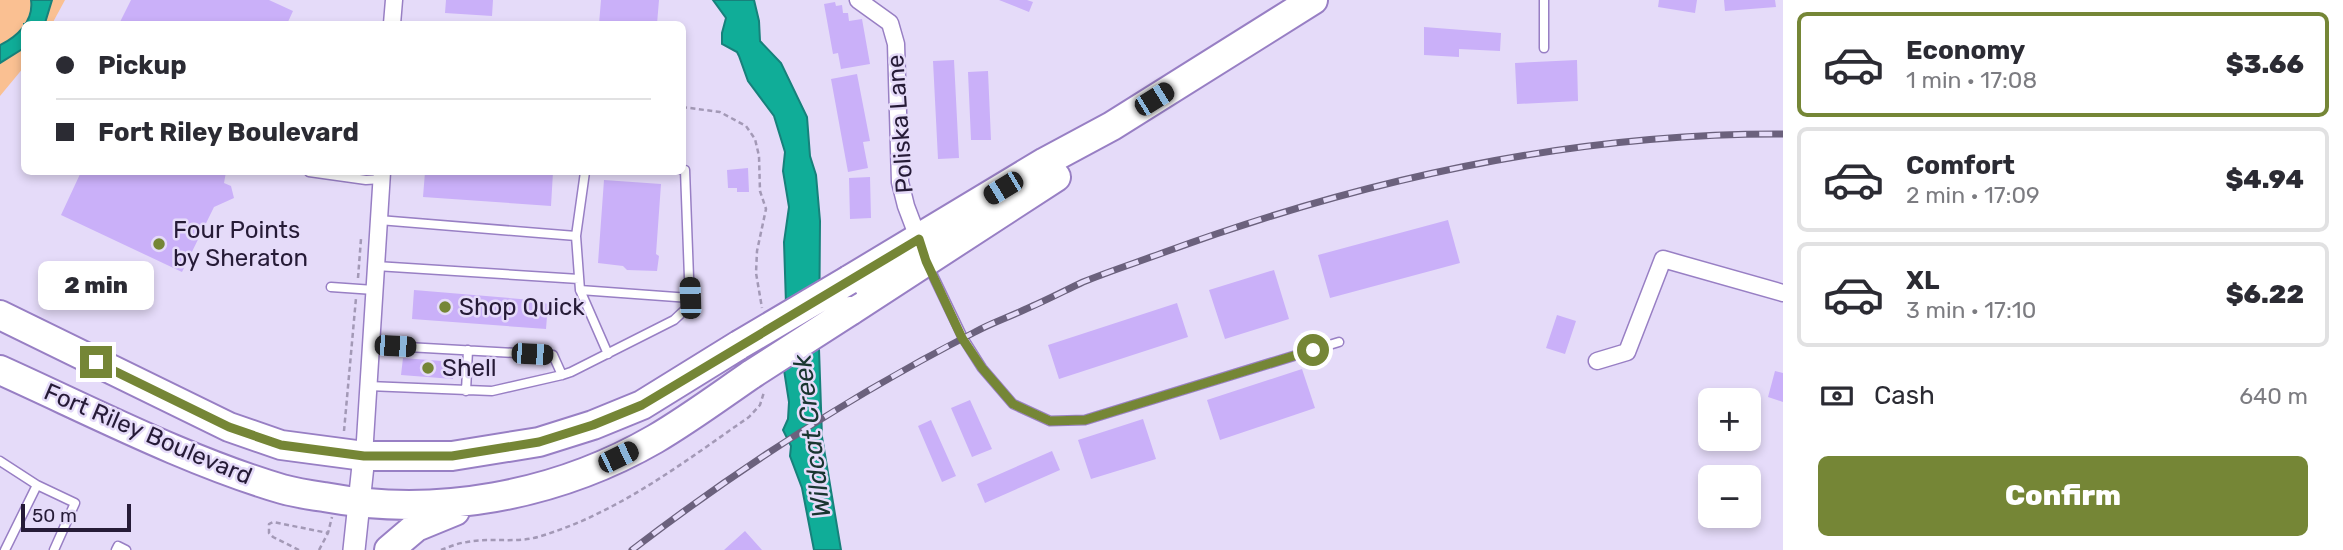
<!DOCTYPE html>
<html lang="en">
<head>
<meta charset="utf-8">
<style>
	:root { --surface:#fff; --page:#f2f2f3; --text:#2b2b33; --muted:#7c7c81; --line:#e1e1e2; --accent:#758636 }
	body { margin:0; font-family:Rubik,sans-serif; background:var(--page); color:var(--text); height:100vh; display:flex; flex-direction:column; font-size:26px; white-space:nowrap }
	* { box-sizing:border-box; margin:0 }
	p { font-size:23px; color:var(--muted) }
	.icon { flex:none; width:38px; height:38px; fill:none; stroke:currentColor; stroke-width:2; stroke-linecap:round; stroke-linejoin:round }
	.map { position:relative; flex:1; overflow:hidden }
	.details { display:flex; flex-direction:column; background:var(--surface); width:560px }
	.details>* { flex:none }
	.banner { position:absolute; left:21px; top:21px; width:665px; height:154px; border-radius:10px; box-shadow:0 4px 10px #0003; display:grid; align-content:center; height:154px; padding:0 35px; background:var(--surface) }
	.fabs { position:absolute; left:1698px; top:388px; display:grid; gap:14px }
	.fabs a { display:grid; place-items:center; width:63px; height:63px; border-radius:10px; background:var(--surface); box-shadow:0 4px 10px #0003; font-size:35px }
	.scale { position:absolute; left:21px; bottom:18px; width:110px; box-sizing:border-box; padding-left:7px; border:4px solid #261b37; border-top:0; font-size:19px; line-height:24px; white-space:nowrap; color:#261b37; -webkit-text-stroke:5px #e5dbf9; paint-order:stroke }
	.end { position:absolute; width:32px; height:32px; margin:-16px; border:9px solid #758636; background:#fff; box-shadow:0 0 0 4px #fff }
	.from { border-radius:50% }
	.bubble { position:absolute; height:49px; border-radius:10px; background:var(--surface); box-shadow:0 4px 10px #0003; font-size:23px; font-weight:800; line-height:49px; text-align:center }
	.car { position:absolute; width:21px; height:42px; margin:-21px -10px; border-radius:9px; box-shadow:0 0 5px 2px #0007; background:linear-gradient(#222 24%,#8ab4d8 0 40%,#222 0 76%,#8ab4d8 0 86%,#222 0) }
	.banner b { display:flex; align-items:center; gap:24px; height:66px; font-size:26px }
	.banner b+b { border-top:2px solid var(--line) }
	.banner i { width:18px; height:18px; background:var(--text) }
	ul { padding:12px 0 0; list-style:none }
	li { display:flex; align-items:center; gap:21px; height:105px; margin:0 14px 10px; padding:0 21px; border:4px solid var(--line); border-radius:10px }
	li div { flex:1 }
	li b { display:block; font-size:26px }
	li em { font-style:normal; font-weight:800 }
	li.on { border-color:var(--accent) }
	li>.icon { width:63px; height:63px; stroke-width:1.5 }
	.pay { display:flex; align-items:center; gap:18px; height:77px; padding:0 35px; font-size:26px }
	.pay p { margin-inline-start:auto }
	.action { display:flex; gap:14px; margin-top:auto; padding:14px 35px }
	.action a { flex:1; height:80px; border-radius:10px; background:var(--accent); color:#fff; font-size:28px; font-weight:800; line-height:80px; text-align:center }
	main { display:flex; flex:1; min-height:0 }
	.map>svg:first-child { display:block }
	.green { fill:#fac092 }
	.water { fill:#10ad98; stroke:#17817b; stroke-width:2 }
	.building { fill:#cab0f9 }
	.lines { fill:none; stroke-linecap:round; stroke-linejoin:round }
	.lane-casing { stroke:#987fc4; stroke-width:11 }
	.street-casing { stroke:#987fc4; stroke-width:19 }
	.secondary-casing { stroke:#987fc4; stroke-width:24 }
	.highway-casing { stroke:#987fc4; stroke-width:32 }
	.path { stroke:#a399b6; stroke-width:2.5; stroke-dasharray:5 3.5; stroke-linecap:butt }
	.lane { stroke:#fff; stroke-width:8 }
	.street { stroke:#fff; stroke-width:16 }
	.secondary { stroke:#fff; stroke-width:21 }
	.highway { stroke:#fff; stroke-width:28 }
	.rail-casing { stroke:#6b617d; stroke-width:7 }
	.rail { stroke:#e5dbf9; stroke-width:4.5; stroke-dasharray:13; stroke-linecap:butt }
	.highway-bridge-casing { stroke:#987fc4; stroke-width:32; stroke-linecap:butt }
	.highway-bridge { stroke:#fff; stroke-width:28 }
	.route { stroke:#758636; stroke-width:9 }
	.poi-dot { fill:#758636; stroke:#e5dbf9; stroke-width:2.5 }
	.labels { text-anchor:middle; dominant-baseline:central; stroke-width:5; stroke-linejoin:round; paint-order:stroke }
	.street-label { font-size:24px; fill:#261b37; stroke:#e5dbf9 }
	.poi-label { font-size:24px; fill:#261b37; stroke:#e5dbf9; text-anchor:start }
	.water-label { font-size:26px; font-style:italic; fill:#193530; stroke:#e5dbf9 }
</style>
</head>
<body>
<main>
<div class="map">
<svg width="1783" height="550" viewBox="0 0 1783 550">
	<rect width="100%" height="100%" fill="#e5dbf9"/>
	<path class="green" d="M0 0H65L52 24H24V67L0 96Z"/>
	<path class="water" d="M31 0H52L45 23 24 24V48L0 63V45C17 37 34 21 31 0Z
		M713 0H754L759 21 760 41 781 63 807 117 810 156 816 175 820 221 819 349 822 437 841 550H814L802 488 790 456 791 446 783 430 788 419 789 402 784 370 786 304 784 242 789 207 783 171 785 152 774 116 748 81 739 56 737 52 722 44V33L726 18Z"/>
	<path class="building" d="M131 0H269L293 11 287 24H119Z
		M446 0H493L492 16 445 13Z
		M601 0H659L657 24H599Z
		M999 0H1027L1033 2 1029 12Z
		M1659 0H1697L1695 13 1658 7Z
		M1724 0H1775L1776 7 1725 11Z
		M835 2 836 6 842 5 843 13H848L849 21 862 19 870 64 841 69 838 53 833 54 824 4Z
		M1424 27 1501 33 1500 51 1459 49V57L1424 55Z
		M954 60 959 158 938 159 933 61Z
		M1577 60 1578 101 1517 104 1515 63Z
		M988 71 991 140H971L968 72Z
		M857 74 870 141 863 142 868 168 848 172 831 79Z
		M748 168 749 192H737V188H728L727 170Z
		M81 172H226L224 183 231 186 234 198 214 207 182 272 61 215Z
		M425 172H553L551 206 423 197Z
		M870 177 871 218 850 219 849 178Z
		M604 180 661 184 656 254 659 256 657 271 627 270 623 266 598 263Z
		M1448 220 1460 263 1330 298 1318 255Z
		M1274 270 1289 319 1225 339 1209 290Z
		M414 290 544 301V303L548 304 546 329 412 319Z
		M1177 303 1188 337 1059 379 1048 345Z
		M1557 315 1576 321 1565 354 1546 348Z
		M403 358 455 362 453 379 401 375Z
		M1302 369 1315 408 1220 440 1207 400Z
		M1775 371 1783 373V402L1768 397Z
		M970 400 992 449 972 457 951 408Z
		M1143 419 1156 459 1091 479 1078 440Z
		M931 420 956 476 942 482 918 426Z
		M1052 451 1060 470 985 503 977 484Z
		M745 531 762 550H724Z"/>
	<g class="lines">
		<defs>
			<path id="lane" d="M1544 48V0
				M309 172 366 180 382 179
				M379 220 576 236 585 172
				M576 236 580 290 608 354
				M376 266 579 279
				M929 267 963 338 982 368 1013 404 1050 421 1085 420 1339 342
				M331 287 374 290
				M580 290 690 298
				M371 345 553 355 562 375
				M368 386 492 391 562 375 571 372 674 320 690 305 685 170H682
				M466 391 468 350
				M0 461 37 485 5 550
				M37 485 75 503 54 550
				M116 550 118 546 126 550"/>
			<path id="street" d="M858 0 890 23 896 44 900 182 906 206 920 243
				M392 24 394 0
				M1597 361 1627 352 1663 259 1783 293
				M364 456 382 172"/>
			<path id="secondary" d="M354 550 364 456"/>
			<path id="highway" d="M849 280 1045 162 1112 126 1313 0
				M850 311 1056 177
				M0 315 229 427 281 445 364 456H452L539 442 593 425 642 405 739 345
				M0 370C91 411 187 461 282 489 296 493 310 495 324 497 436 518 556 496 655 439 689 419 720 396 752 374
				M389 550 416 527 455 511"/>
		</defs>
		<use href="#lane" class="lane-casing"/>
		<use href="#street" class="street-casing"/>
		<use href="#secondary" class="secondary-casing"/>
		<use href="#highway" class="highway-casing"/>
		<path class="path" d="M682 107 720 112 746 126 755 139 759 156 760 191 766 209 757 251 756 273 762 308
			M358 278 361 239
			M344 431 356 298
			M299 550 273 537 269 533V524L273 522 328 533
			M319 550 328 533 332 517
			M441 550C449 547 458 543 467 542 491 537 517 544 541 536 618 513 684 462 749 417L760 405 764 392"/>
		<use href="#lane" class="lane"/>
		<use href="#street" class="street"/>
		<use href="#secondary" class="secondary"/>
		<use href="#highway" class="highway"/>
		<defs>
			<path id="rail" d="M632 550C739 468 854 394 975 332 991 323 1009 317 1026 309 1045 301 1064 291 1083 282 1110 271 1138 262 1165 252 1362 180 1572 133 1783 134"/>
		</defs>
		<use href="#rail" class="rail-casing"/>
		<use href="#rail" class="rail"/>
		<defs>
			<path id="highway-bridge" d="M739 345 849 280
				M752 374 850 311"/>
		</defs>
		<use href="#highway-bridge" class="highway-bridge-casing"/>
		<use href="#highway-bridge" class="highway-bridge"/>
	</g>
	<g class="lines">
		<path class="route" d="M96 362 229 427 281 445 364 456H452L539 442 593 425 642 405 919 239 926 261 962 338 982 368 1013 404 1050 421 1085 420 1313 350"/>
	</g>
	<g class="poi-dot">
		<circle cx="159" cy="244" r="7"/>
		<circle cx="445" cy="307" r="7"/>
		<circle cx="428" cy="368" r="7"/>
	</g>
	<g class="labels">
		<g class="street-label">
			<text transform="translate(900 124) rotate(-94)">Poliska Lane</text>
			<text transform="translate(148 434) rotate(23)">Fort Riley Boulevard</text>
		</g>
		<g class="poi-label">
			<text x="173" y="230">Four Points<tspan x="173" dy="28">by Sheraton</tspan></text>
			<text x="459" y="307">Shop Quick</text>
			<text x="442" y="368">Shell</text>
		</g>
		<g class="water-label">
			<text transform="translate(812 436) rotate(-97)">Wildcat Creek</text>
		</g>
	</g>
</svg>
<div class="fabs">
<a>+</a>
<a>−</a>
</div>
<div class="scale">50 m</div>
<i class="end from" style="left:1313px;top:350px"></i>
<i class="end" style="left:96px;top:362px"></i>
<div class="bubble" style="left:38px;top:261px;width:116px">2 min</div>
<i class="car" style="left:1154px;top:99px;rotate:58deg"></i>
<i class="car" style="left:1003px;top:188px;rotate:239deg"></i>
<i class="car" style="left:690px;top:298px;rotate:358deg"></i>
<i class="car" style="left:395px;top:346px;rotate:93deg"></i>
<i class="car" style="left:532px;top:354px;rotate:93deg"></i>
<i class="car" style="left:618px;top:457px;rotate:64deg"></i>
<div class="banner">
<b><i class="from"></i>Pickup</b>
<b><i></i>Fort Riley Boulevard</b>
</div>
</div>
<section class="details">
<ul>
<li class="on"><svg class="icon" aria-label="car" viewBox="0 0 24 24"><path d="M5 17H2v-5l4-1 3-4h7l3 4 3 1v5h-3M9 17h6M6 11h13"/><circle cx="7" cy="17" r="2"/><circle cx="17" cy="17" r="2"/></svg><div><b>Economy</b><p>1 min · 17:08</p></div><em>$3.66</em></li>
<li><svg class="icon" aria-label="car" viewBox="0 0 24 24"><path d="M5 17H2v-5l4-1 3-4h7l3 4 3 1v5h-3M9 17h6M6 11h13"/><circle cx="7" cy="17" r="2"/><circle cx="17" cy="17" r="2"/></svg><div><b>Comfort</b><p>2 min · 17:09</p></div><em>$4.94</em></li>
<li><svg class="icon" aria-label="car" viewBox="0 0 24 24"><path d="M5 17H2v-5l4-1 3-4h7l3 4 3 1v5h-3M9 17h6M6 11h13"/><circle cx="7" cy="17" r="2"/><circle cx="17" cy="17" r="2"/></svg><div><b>XL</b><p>3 min · 17:10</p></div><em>$6.22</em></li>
</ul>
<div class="pay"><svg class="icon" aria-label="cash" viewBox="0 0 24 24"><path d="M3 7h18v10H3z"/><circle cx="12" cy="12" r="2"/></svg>Cash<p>640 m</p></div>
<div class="action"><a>Confirm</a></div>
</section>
</main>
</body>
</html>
